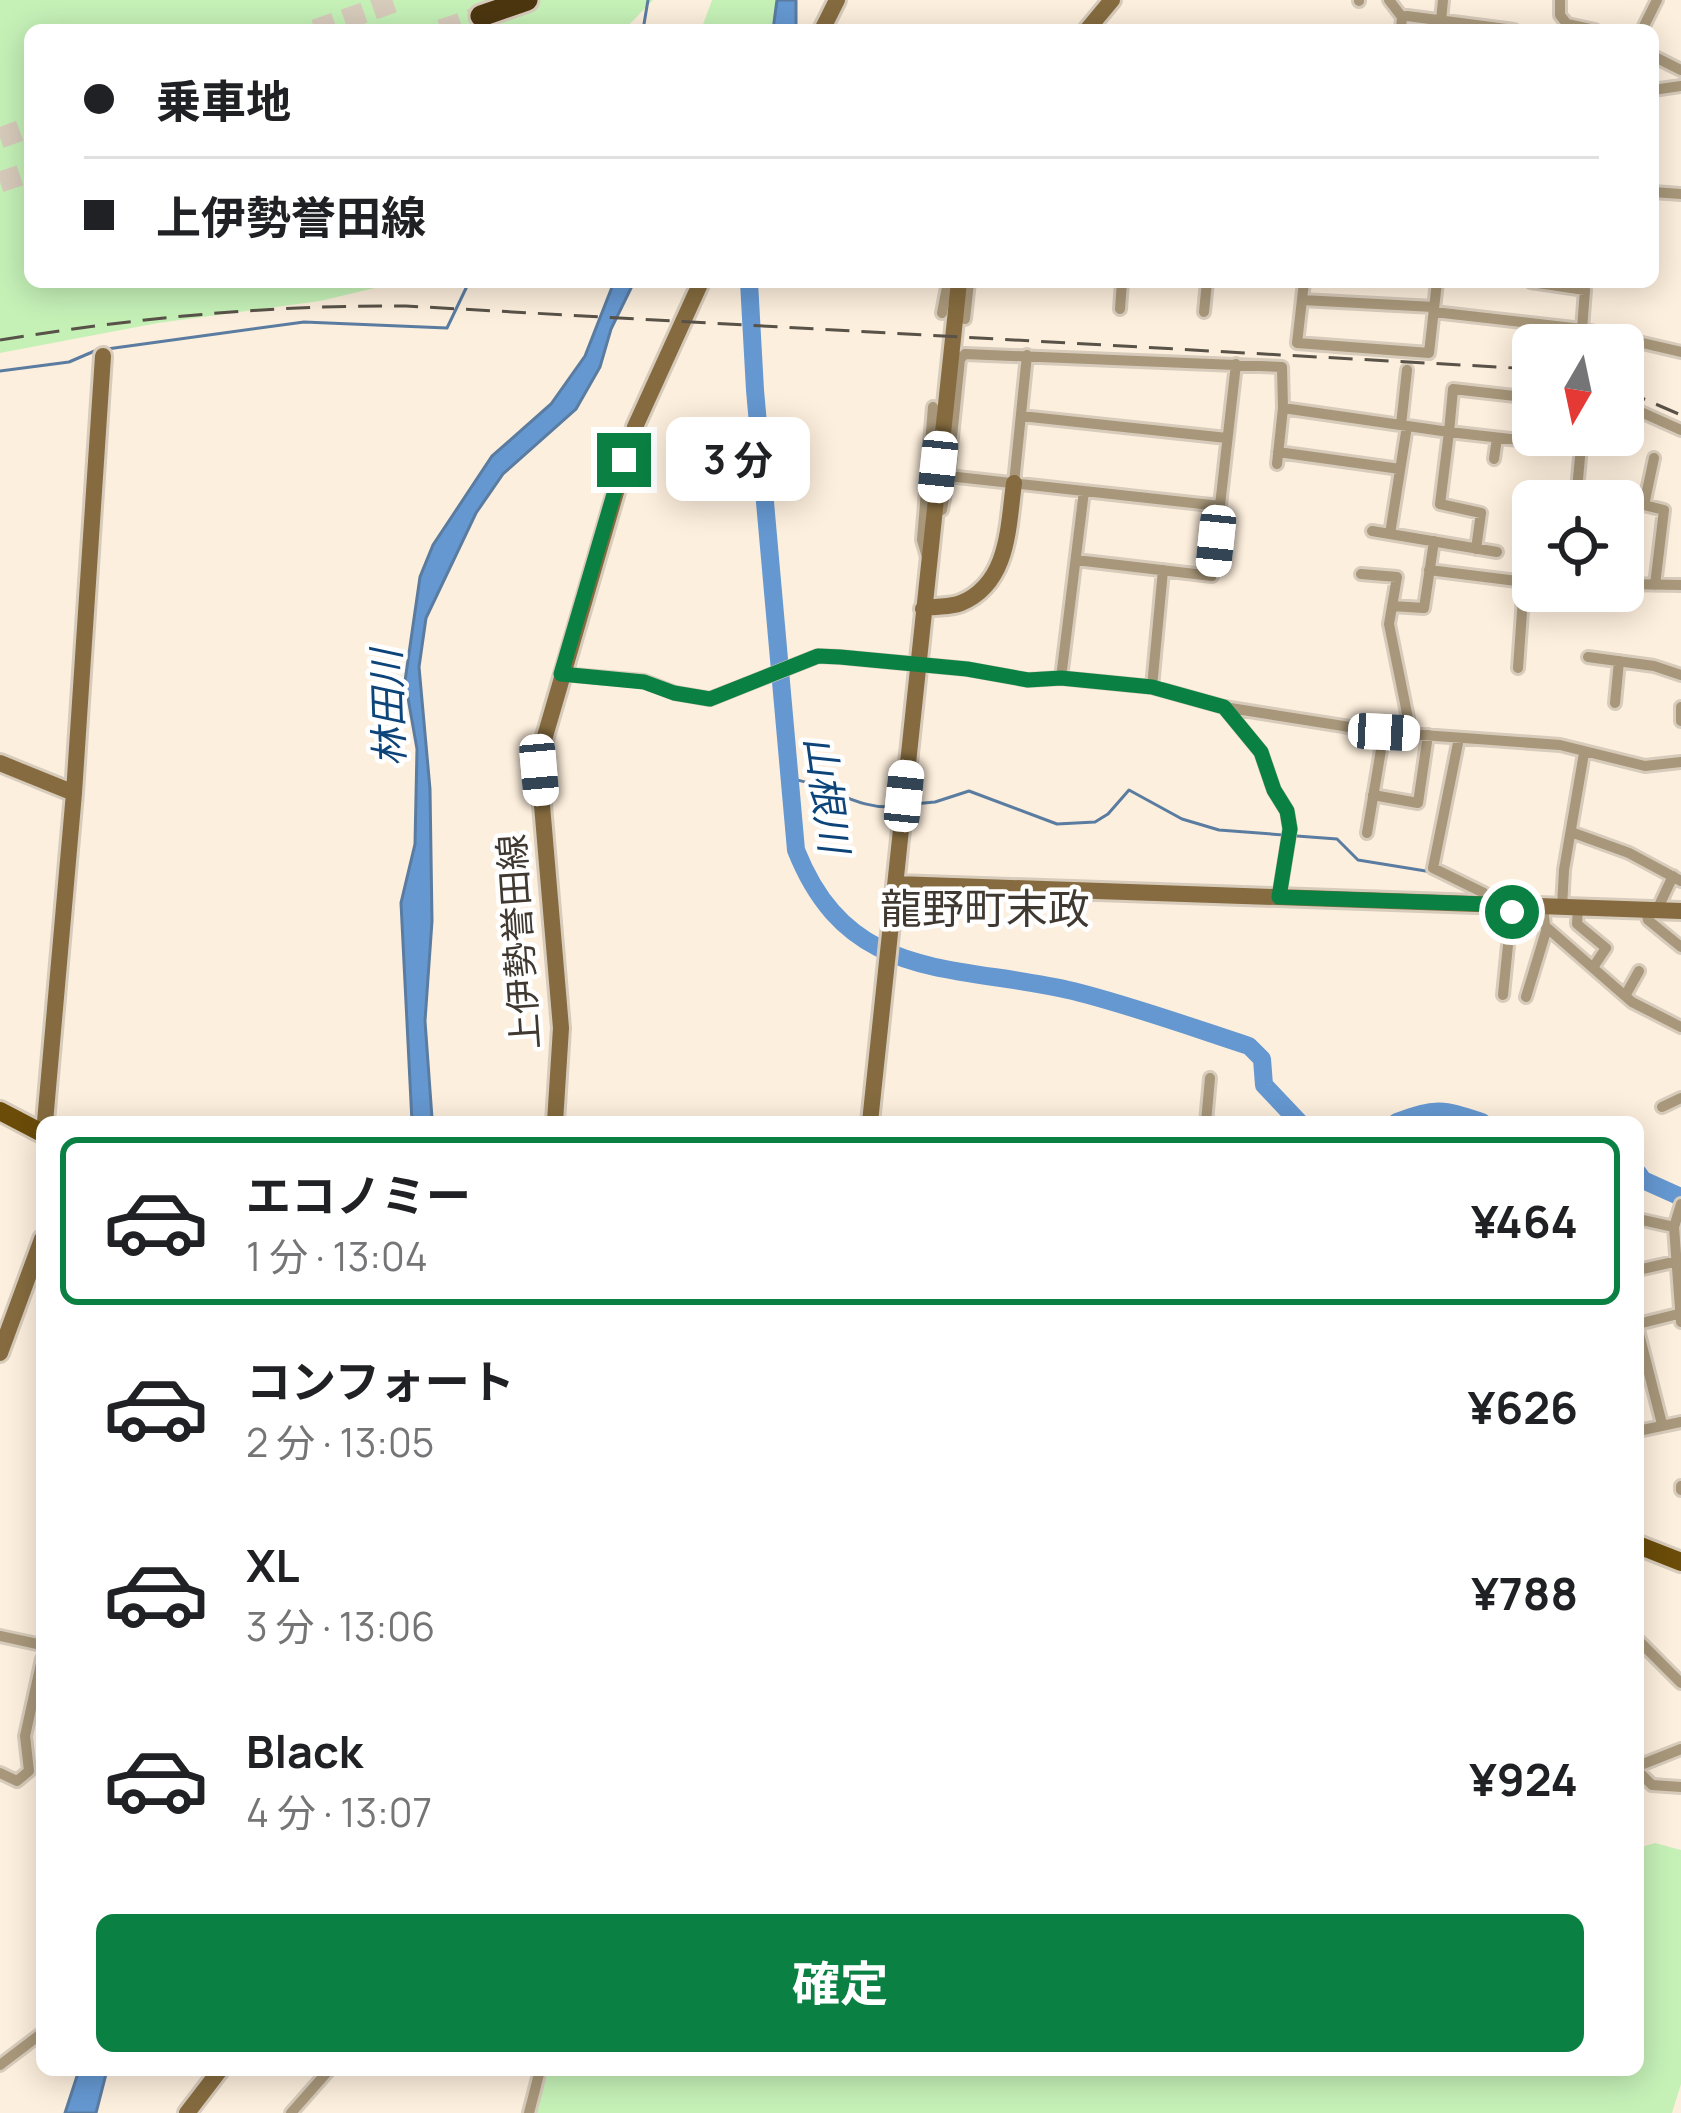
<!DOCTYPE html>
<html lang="ja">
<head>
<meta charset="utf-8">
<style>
	:root { --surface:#fff; --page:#f6f6f6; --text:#202124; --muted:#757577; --line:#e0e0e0; --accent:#0b8043 }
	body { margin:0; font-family:Manrope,"Noto Sans JP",sans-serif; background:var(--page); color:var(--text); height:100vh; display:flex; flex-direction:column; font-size:45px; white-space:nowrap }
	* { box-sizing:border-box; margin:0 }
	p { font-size:39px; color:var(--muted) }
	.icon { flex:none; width:66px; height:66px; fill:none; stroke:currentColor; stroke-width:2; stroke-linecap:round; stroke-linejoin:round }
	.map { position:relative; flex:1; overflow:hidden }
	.drawer { position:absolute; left:36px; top:1116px; width:1608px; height:960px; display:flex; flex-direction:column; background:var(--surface); border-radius:18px; box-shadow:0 6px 30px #0003 }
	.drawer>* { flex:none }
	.hud { position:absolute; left:24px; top:24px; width:1635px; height:264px; border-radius:18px; box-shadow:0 6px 30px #0003; display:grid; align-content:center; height:264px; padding:0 60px; background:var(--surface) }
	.needle { width:78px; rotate:189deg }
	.controls { position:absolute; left:1512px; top:324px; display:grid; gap:24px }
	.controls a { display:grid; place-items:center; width:132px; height:132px; border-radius:18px; background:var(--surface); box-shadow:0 6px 30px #0003; font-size:60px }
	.end { position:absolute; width:54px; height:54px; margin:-27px; border:15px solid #0b8043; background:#fff; box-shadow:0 0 0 6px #fff }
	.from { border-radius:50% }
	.bubble { position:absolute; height:84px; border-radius:18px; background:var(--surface); box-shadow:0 6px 30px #0003; font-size:39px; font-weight:700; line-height:84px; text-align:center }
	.car { position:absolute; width:36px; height:72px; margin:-36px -18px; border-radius:15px; box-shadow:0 0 9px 3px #0007; background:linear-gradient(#fff 24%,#345 0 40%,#fff 0 76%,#345 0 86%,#fff 0) }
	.hud b { display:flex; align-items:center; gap:42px; height:114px; font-size:45px }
	.hud b+b { border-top:3px solid var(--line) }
	.hud i { width:30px; height:30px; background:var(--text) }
	ul { padding:21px 0 0; list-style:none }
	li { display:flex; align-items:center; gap:36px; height:168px; margin:0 24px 18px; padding:0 36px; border:6px solid transparent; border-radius:18px }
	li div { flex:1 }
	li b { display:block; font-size:45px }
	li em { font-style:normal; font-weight:700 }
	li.selected { border-color:var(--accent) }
	li>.icon { width:108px; height:108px; stroke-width:1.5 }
	.button { display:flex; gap:24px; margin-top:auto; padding:24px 60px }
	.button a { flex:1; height:138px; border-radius:18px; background:var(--accent); color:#fff; font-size:48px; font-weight:700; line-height:138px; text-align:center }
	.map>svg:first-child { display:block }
	.green { fill:#c5f1b7 }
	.water { fill:#6598d1; stroke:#5a7ca1; stroke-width:3 }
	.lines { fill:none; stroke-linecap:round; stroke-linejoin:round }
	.stream { stroke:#5a7ca1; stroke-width:3 }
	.river { stroke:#6598d1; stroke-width:18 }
	.highway-tunnel { stroke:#d7cbbb; stroke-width:21; stroke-dasharray:21 10; stroke-linecap:butt }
	.street-casing { stroke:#d7cbbb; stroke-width:16 }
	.secondary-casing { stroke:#d7cbbb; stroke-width:22 }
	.primary-casing { stroke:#d7cbbb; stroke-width:24 }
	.highway-casing { stroke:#d7cbbb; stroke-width:27 }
	.street { stroke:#a8977a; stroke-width:10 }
	.secondary { stroke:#856b3f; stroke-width:16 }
	.primary { stroke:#6b4c09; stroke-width:18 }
	.highway { stroke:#4b360f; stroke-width:21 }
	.rail { stroke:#595248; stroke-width:3; stroke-dasharray:24 12; stroke-linecap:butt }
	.route { stroke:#0b8043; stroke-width:15 }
	.labels { text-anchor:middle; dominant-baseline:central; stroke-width:9; stroke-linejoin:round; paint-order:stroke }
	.street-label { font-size:36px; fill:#403931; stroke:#fff }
	.water-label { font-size:39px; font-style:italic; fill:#0d4479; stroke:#fff }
	.quarter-label { font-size:42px; fill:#403931; stroke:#fff }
</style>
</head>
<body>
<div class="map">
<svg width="1681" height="2113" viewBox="0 0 1681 2113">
	<rect width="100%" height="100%" fill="#fdefdd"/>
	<path class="green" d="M0 0H653L624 30H30V282H400L320 301 158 323 0 353Z
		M712 0H777L773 30H701Z
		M1655 1843 1681 1850V2084L1672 2113H534L546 2070H1638V1848Z"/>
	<path class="water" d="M777 0H796V30H773Z
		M614 282H634L611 329 600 367 576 409 503 474 476 513 426 618 419 667 430 789 432 921 425 1021 432 1118V1122H412L401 903 415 844 417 749 405 681 420 577 433 545 492 456 551 404 585 356Z
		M79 2070H107L96 2113H65Z"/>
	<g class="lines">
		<path class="stream" d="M643 30 648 0
			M107 349 304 322 447 328 469 282
			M0 371 69 362 97 350
			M790 779C827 783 859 812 897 806
			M913 804 935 802 969 791 1057 824 1095 822 1108 814 1129 790 1182 819 1219 830 1337 839 1358 860 1432 872
			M1518 917 1540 929"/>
		<path class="river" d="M749 282 755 390 796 850C849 984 954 963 1073 991 1133 1006 1191 1027 1249 1046L1262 1059 1264 1085 1299 1122
			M1397 1122C1437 1107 1442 1109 1482 1122
			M1638 1173 1643 1180 1681 1197"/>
		<path class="highway-tunnel" d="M315 30 400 0
			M441 30 481 16
			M0 138 30 127
			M0 182 30 172"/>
		<defs>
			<path id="street" d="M1389 0 1402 17
				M1560 0V15L1567 24 1595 30
				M1359 1V0
				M1441 21 1443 0
				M1401 30 1402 17 1407 16 1514 30
				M1642 30 1657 0
				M1653 56 1681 70
				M1653 90 1681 86
				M1653 192 1681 194
				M1304 282 1297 343 1429 353 1437 282
				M1531 282 1585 290 1582 329
				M1302 300 1434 307
				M1120 309 1122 282
				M1204 312 1207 282
				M1434 312 1582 329 1681 352
				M942 313 948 282
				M965 319 969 282
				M1623 404 1681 430
				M1021 416 1227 438
				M1401 425 1407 370
				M1278 452 1400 469
				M1654 458 1644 505 1664 510 1655 585
				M1494 459 1497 438
				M1277 464 1283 408
				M948 476 960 359 965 354 1282 367 1283 408 1449 432 1453 389 1533 398
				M1014 483 1027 355
				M1576 501 1582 435
				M942 510 948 476 1220 506
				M1372 531 1497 552
				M1390 534 1407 426
				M1476 549 1481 513 1440 504 1449 432 1519 440
				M927 557 922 540 933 407
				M1076 560 1212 576 1236 364
				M1429 570 1533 583
				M1361 574 1397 577 1389 624 1411 733
				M1623 584 1681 585
				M1392 606 1424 608 1434 541
				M1588 657 1654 666 1681 675
				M1518 668 1524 583
				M561 674 644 681 675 693 710 699 818 656 840 657 967 669 1028 680 1061 678 1152 687 1224 707 1381 732 1560 745 1645 766 1681 762
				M1061 678 1084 491
				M1152 687 1163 570
				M1615 703 1619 661
				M1224 707 1261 752 1274 790 1287 811 1290 829 1279 897
				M1681 721V707
				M1459 738 1433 868 1484 893 1485 905
				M1373 795 1418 803 1428 735
				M1571 832 1629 853 1681 881
				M1367 833 1384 732
				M1543 906 1545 926 1632 1002 1681 1027
				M1562 907 1564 870 1584 753
				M1578 907 1577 924 1606 948 1594 966
				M1646 910 1648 920 1681 947
				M1657 910 1673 876
				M1503 995 1512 905
				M1625 996 1639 971
				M1526 997 1547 928
				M1662 1107 1681 1098
				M1206 1122 1210 1078
				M1681 1204 1674 1227 1681 1322
				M1638 1219 1674 1227
				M1638 1270 1678 1261
				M1638 1324 1678 1314
				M1638 1330 1662 1424
				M1638 1431 1681 1422
				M1681 1486V1490
				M0 1636 42 1645
				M1638 1640 1681 1683
				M1638 1766 1681 1749
				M1638 1771 1652 1785 1681 1787
				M0 1773 17 1781 29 1771 25 1736 42 1659
				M0 2065 42 2033
				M291 2113 329 2070
				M529 2113 540 2070"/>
			<path id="secondary" d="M822 30 837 0
				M1087 30 1112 0
				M923 609C936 605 949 608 961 603 1009 583 1008 527 1014 483
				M0 763 74 793
				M896 884 1681 911
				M45 1122 74 793 103 356
				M555 1122 561 1028 539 770 541 750 635 427 701 282
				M870 1122 959 282
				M0 1353 42 1239
				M187 2113 220 2070"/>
			<path id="primary" d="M0 1111 42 1133
				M1638 1545 1681 1562"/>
			<path id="highway" d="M481 16 527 0"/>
		</defs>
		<use href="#street" class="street-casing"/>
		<use href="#secondary" class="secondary-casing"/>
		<use href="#primary" class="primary-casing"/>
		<use href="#highway" class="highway-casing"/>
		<use href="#street" class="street"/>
		<use href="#secondary" class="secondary"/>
		<use href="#primary" class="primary"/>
		<use href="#highway" class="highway"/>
		<path class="rail" d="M0 340C135 318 269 305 406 306L1533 369
			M1623 390 1681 415"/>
	</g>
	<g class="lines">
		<path class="route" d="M624 460 561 674 644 682 674 693 710 699 818 656 840 657 967 669 1028 680 1061 678 1152 687 1224 707 1261 752 1274 790 1287 811 1290 829 1279 897 1512 905V912"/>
	</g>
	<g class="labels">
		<g class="street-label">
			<text transform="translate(518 942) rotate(-94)">上伊勢誉田線</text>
		</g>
		<g class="water-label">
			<text transform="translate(387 708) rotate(-92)">林田川</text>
			<text transform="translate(828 794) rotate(82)">山根川</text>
		</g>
		<g class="quarter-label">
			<text x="985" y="908">龍野町末政</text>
		</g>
	</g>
</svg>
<div class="controls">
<a><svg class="needle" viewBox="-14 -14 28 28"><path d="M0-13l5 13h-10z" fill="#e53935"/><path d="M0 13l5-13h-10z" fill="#757577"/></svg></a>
<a><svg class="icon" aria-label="locate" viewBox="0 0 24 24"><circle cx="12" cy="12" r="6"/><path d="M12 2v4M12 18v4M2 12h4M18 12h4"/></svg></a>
</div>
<i class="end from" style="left:1512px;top:912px"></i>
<i class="end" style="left:624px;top:460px"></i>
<div class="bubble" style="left:666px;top:417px;width:144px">3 分</div>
<i class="car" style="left:938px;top:467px;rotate:186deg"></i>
<i class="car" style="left:1216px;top:541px;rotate:186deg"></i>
<i class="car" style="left:1384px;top:732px;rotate:93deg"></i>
<i class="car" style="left:539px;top:770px;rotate:175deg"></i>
<i class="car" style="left:904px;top:796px;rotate:6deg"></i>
<div class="hud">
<b><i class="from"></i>乗車地</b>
<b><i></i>上伊勢誉田線</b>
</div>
<section class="drawer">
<ul>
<li class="selected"><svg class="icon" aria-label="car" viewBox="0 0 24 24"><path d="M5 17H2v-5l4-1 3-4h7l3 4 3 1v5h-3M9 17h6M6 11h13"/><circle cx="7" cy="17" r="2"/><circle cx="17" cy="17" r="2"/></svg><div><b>エコノミー</b><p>1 分 · 13:04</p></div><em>¥464</em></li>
<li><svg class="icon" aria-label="car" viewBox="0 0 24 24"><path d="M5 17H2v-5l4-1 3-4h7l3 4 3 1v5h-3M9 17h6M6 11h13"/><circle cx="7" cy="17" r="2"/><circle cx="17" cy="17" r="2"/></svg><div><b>コンフォート</b><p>2 分 · 13:05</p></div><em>¥626</em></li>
<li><svg class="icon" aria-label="car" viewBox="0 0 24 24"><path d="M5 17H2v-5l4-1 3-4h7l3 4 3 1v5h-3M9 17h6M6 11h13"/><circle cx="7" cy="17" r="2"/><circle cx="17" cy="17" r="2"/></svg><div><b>XL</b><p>3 分 · 13:06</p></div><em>¥788</em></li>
<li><svg class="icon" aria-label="car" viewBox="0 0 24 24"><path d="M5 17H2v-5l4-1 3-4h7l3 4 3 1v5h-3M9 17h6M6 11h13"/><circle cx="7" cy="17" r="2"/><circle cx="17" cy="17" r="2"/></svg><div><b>Black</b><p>4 分 · 13:07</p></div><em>¥924</em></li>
</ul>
<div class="button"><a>確定</a></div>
</section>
</div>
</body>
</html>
